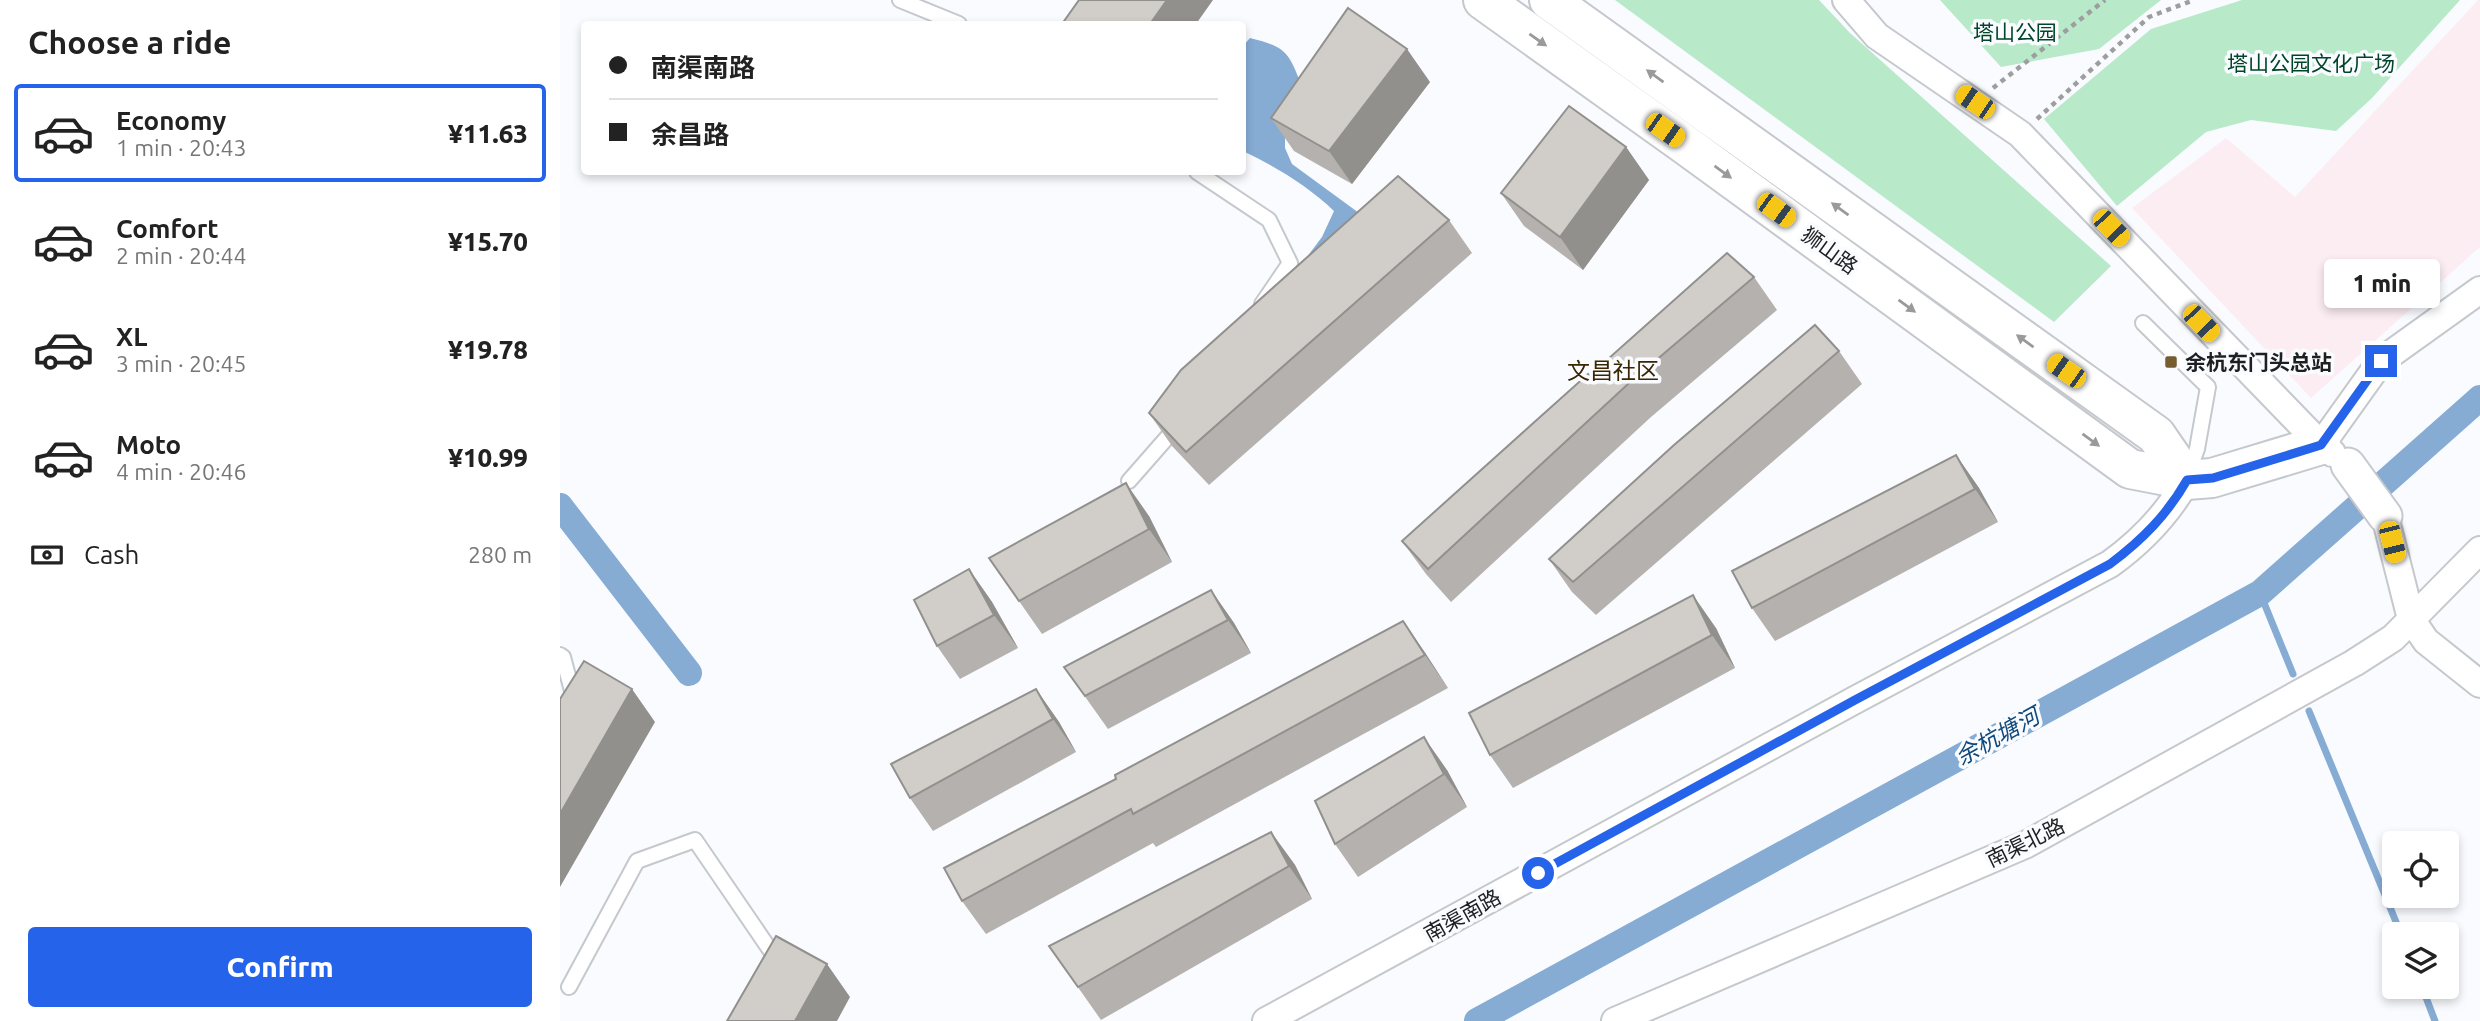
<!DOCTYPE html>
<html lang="en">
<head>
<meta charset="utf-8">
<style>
	:root { --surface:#fff; --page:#f6f6f6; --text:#222; --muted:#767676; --line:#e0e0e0; --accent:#2563eb }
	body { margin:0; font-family:Ubuntu,"Noto Sans SC",sans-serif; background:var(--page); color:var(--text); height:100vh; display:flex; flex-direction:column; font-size:26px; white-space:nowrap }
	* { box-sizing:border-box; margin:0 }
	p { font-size:23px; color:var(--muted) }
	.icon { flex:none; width:38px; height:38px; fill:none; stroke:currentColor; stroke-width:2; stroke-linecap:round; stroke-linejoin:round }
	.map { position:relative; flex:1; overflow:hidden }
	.side { display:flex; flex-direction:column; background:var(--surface); width:560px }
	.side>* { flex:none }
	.guide { position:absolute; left:21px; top:21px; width:665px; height:154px; border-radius:7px; box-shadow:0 4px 10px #0003; display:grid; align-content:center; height:154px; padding:0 28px; background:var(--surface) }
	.controls { position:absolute; left:1822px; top:831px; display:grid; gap:14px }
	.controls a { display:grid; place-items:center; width:77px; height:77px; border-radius:7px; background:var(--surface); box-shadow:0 4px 10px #0003; font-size:35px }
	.end { position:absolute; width:32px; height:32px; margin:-16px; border:9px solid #2563eb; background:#fff; box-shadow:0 0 0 4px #fff }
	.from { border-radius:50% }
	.bubble { position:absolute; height:49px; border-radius:7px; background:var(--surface); box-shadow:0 4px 10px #0003; font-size:23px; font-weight:800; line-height:49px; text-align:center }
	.car { position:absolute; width:21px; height:42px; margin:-21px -10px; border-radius:9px; box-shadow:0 0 5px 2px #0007; background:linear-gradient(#f5c518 24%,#345 0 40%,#f5c518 0 76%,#345 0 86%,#f5c518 0) }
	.guide b { display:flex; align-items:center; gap:24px; height:66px; font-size:26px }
	.guide b+b { border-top:2px solid var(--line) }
	.guide i { width:18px; height:18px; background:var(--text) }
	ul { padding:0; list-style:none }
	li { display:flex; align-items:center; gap:21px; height:98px; margin:0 14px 10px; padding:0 14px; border:4px solid transparent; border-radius:7px }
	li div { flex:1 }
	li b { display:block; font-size:26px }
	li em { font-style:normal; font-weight:800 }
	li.selected { border-color:var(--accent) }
	li>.icon { width:63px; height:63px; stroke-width:1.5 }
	h2 { padding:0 28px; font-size:32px; line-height:84px }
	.pay { display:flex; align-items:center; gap:18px; height:77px; padding:0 28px; font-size:26px }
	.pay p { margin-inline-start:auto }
	.cta { display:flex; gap:14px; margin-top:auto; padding:14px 28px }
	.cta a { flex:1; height:80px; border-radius:7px; background:var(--accent); color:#fff; font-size:28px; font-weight:800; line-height:80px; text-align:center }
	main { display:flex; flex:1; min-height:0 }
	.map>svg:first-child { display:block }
	.industrial { fill:#fcedf2 }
	.green { fill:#b8e9c9 }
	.water { fill:#86acd4 }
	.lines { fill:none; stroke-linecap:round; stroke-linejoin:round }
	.stream { stroke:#86acd4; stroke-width:7 }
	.canal { stroke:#86acd4; stroke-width:26 }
	.service-casing { stroke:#c5c8cc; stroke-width:18 }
	.minor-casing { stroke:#c5c8cc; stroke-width:30 }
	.tertiary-casing { stroke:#c5c8cc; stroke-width:37 }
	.secondary-casing { stroke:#c5c8cc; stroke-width:42 }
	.path { stroke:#9c9ea0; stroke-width:4.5; stroke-dasharray:5 5; stroke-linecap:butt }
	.service { stroke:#fff; stroke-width:14 }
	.minor { stroke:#fff; stroke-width:26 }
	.tertiary { stroke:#fff; stroke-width:33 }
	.secondary { stroke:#fff; stroke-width:38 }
	.wall { fill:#b4b1ae }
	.shaded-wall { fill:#92908d }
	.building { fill:#d1ceca; stroke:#92908d; stroke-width:2 }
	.oneway { fill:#9a9a9b }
	.route { stroke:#2563eb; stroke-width:9 }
	.poi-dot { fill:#775d2f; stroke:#f9fbff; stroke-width:2.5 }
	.labels { text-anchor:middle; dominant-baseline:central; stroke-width:7; stroke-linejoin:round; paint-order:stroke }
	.park-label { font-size:21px; fill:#014526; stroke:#f9fbff }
	.street-label { font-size:21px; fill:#1e1f20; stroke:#f9fbff }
	.poi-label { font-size:21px; font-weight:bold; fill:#1e1f20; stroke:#f9fbff; text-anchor:start }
	.neighbourhood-label { font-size:23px; fill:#3a2700; stroke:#f9fbff }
	.water-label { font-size:23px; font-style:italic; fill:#10497c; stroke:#f9fbff }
</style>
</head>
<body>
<main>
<section class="side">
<h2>Choose a ride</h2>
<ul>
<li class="selected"><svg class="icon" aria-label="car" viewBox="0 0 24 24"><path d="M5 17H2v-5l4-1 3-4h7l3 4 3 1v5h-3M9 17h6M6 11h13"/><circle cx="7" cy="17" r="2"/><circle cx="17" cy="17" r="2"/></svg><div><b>Economy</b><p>1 min · 20:43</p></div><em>¥11.63</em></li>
<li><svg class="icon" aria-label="car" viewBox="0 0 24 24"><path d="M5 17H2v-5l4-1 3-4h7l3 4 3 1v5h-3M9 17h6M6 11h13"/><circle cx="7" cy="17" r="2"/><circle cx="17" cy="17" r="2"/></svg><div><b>Comfort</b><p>2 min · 20:44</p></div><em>¥15.70</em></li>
<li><svg class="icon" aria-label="car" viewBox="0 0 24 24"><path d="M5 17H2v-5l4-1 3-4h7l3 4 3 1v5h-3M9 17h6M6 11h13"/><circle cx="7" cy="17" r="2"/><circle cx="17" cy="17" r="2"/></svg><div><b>XL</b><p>3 min · 20:45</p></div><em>¥19.78</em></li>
<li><svg class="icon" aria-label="car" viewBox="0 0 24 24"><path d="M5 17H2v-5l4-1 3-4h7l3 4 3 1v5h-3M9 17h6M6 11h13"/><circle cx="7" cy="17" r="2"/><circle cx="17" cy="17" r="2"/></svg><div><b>Moto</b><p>4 min · 20:46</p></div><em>¥10.99</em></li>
</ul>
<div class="pay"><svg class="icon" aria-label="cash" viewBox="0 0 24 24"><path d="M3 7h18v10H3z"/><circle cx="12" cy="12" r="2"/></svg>Cash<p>280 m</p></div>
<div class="cta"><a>Confirm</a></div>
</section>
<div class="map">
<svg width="1920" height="1021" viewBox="0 0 1920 1021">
	<rect width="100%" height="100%" fill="#f9fbff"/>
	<path class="industrial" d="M1918 0H1920V247L1751 398 1572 208 1666 138 1735 197Z"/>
	<path class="green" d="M1055 0H1259L1290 33 1551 266 1494 322Z
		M1380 0H1601L1539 49 1441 67Z
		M1682 0H1900L1812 98 1776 131 1691 120 1646 132 1557 206 1484 119 1591 29Z"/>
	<path class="water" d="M690 38C728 47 729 54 743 89L725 130V148L732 164 799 213 735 273 762 237 774 211C748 186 716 167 683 151V46Z"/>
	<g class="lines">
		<path class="stream" d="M1700 593 1733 674
			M1749 711 1841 934
			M1862 987 1875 1021"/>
		<path class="canal" d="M0 506 129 673
			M917 1021 1700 593 1920 398"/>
		<defs>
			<path id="service" d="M340 0 399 24
				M637 172 709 220 730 263 702 304
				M1583 323 1648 387 1637 449 1628 474
				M569 481 619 424
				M0 655 3 657 15 702
				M9 987 77 861 135 840 217 960 215 962"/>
			<path id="minor" d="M1286 0 1317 36 1460 134 1761 445 1772 453
				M1761 445 1821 361 1920 290
				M1825 516 1851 619 1866 641 1920 684
				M706 1021 1295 700 1550 564C1582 541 1607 515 1627 480
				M1055 1021 1467 844 1794 663 1833 638 1920 550"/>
			<path id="tertiary" d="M1788 465 1825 516"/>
			<path id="secondary" d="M923 0 1127 146 1570 469 1627 480 1652 478 1761 445
				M989 0 1596 435 1627 480"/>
		</defs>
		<use href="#service" class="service-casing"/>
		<use href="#minor" class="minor-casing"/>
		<use href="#tertiary" class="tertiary-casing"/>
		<use href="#secondary" class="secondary-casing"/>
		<path class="path" d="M1433 88 1545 0
			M1477 119 1589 17 1634 0"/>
		<use href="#service" class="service"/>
		<use href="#minor" class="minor"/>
		<use href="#tertiary" class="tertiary"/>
		<use href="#secondary" class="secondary"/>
	</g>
	<path class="wall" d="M870 82 792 184 734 151 711 118Z
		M1066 147 1089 180 1023 270 964 226 941 193Z
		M889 220 912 253 649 485 612 446 589 413Z
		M1194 277 1217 310 1091 417 891 602 866 574 842 541 1029 376Z
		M1279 351 1302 384 1036 615 1012 592 989 559Z
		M1396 455 1419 488 1438 522 1215 641 1192 608Z
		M589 516 612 562 482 634 429 558Z
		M409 569 432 602 458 648 400 679 377 646Z
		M651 590 674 623 691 653 548 729 504 667Z
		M843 621 888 688 596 847 593 843 426 934 402 901 556 779Z
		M1156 628 1175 668 953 788 930 755Z
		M476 689 499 722 516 752 373 831 350 798Z
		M887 770 907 807 798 877 775 844Z
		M711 832 735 865 752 899 541 1020 489 946Z"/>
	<path class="shaded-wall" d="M607 0H653L636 24H590Z
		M847 49 870 82 792 184 769 151Z
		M1066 147 1089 180 1023 270 1000 237Z
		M1396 455 1419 488 1438 522 1415 489Z
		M566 483 589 516 612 562 589 529Z
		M409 569 432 602 458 648 434 615Z
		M651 590 674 623 691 653 668 620Z
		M1133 595 1156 628 1175 668 1152 635Z
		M843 621 866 654 888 688 865 655Z
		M72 689 95 722 0 887V814Z
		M476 689 499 722 516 752 493 719Z
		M864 737 887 770 907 807 884 774Z
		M711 832 735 865 752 899 729 866Z
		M267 964 290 997 277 1021H235Z"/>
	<path class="building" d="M519 0H607L590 24H502Z
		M788 8 847 49 769 151 711 118Z
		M1009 106 1066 147 1000 237 941 193Z
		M838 176 889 220 626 452 589 413 621 370Z
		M1167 253 1194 277 1068 384 868 569 842 541 1028 374 1029 376Z
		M1255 325 1279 351 1013 582 989 559 1114 445Z
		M1396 455 1415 489 1192 608 1172 571Z
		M566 483 589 529 459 601 429 558Z
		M409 569 434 615 377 646 354 600Z
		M651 590 668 620 525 696 504 667Z
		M1133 595 1152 635 930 755 909 713Z
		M843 621 865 655 573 814 571 809 402 901 384 868 556 779 555 775Z
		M24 661 72 689 0 814V699Z
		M476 689 493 719 350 798 331 764Z
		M864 737 884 774 775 844 755 801Z
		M711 832 729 866 518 987 489 946Z
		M216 936 267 964 235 1021H167Z"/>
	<defs><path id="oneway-solid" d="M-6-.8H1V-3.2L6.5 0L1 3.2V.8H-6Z" transform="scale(1.75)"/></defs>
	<g class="oneway">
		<use href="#oneway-solid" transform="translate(978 40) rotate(35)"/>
		<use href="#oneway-solid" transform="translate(1095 76) rotate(-144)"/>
		<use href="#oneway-solid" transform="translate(1163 172) rotate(36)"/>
		<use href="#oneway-solid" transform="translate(1280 209) rotate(-144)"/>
		<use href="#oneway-solid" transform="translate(1347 306) rotate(36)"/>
		<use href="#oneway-solid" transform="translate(1465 341) rotate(-144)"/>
		<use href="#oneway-solid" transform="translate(1531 440) rotate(36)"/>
	</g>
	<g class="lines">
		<path class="route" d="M978 873 1295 700 1550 564C1582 540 1607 515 1627 480L1653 478 1761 445 1821 361"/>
	</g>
	<rect class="poi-dot" x="1604" y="355" width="14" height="14" rx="3.5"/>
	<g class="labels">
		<g class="park-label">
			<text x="1455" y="32">塔山公园</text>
			<text x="1751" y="63">塔山公园文化广场</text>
		</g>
		<g class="street-label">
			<text transform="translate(1270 250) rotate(36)">狮山路</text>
			<text transform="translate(1465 842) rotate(-26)">南渠北路</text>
			<text transform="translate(902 915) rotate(-29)">南渠南路</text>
		</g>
		<g class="poi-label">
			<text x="1625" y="362">余杭东门头总站</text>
		</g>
		<g class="neighbourhood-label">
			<text x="1053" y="370">文昌社区</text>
		</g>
		<g class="water-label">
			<text transform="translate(1437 736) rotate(-29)">余杭塘河</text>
		</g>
	</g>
</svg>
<div class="controls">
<a><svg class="icon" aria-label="locate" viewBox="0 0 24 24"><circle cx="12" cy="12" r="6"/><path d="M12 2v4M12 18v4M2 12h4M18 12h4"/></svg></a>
<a><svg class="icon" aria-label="layers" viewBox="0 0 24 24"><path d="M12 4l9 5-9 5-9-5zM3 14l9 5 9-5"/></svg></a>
</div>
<i class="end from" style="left:978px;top:873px"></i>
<i class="end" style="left:1821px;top:361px"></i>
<div class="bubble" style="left:1764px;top:259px;width:116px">1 min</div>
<i class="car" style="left:1415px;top:102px;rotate:304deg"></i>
<i class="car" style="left:1105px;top:130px;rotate:125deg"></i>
<i class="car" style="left:1216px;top:210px;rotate:126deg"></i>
<i class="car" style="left:1551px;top:228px;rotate:136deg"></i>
<i class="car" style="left:1641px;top:323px;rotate:136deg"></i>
<i class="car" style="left:1506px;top:371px;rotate:305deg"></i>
<i class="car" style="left:1832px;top:542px;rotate:166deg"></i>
<div class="guide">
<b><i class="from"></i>南渠南路</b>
<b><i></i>余昌路</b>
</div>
</div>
</main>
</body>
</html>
